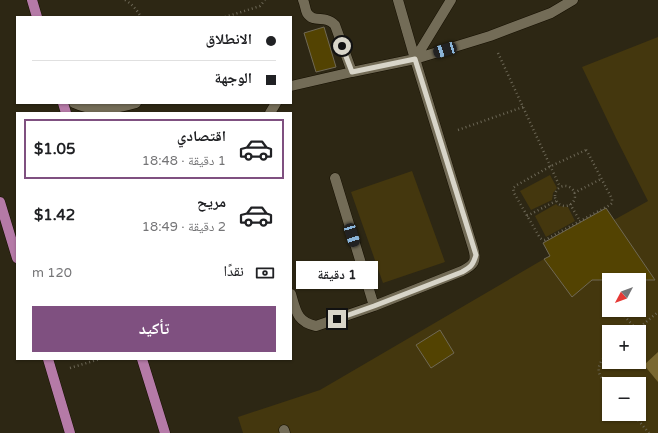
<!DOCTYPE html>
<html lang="ar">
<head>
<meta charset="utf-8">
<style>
	:root { --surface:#fff; --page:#f2f2f2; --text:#202124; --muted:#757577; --line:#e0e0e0; --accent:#7f5080 }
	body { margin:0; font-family:"Varela Round","Noto Naskh Arabic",sans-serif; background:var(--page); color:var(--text); direction:rtl; height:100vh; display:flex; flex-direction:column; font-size:15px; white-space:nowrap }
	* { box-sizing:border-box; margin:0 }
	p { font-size:13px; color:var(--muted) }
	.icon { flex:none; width:22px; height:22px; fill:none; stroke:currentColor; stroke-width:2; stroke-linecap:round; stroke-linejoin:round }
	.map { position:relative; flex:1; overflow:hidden; direction:ltr }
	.details { position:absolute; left:16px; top:112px; width:276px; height:248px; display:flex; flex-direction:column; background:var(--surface); border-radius:0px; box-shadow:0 1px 3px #0004; direction:rtl }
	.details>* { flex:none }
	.guide { position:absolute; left:16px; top:16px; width:276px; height:88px; border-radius:0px; box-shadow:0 1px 3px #0004; direction:rtl; display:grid; align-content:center; height:88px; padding:0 16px; background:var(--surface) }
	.needle { width:26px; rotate:229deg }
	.tools { position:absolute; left:602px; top:273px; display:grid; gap:8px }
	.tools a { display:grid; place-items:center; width:44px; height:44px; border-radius:0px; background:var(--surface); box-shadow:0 1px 3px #0004; font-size:20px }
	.end { position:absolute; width:18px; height:18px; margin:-9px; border:5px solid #d8d5c9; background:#111; box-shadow:0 0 0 2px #111 }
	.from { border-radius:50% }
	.bubble { position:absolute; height:28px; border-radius:0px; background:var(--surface); box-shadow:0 1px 3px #0004; font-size:13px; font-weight:800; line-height:28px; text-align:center; direction:rtl }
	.car { position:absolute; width:12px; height:24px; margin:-12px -6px; border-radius:5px; box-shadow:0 0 3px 1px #0007; background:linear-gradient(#222 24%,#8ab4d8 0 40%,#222 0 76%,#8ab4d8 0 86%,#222 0) }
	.guide b { display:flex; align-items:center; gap:14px; height:38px; font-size:15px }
	.guide b+b { border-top:1px solid var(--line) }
	.guide i { width:10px; height:10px; background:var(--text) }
	ul { padding:7px 0 0; list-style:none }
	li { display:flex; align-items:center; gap:12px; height:60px; margin:0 8px 6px; padding:0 8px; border:2px solid transparent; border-radius:0px }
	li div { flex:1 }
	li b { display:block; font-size:15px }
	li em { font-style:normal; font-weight:800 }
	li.current { border-color:var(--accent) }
	li>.icon { width:36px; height:36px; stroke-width:1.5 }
	.pay { display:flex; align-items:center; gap:10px; height:44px; padding:0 16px; font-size:15px }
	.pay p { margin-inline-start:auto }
	.cta { display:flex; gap:8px; margin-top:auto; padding:8px 16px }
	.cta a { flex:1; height:46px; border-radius:0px; background:var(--accent); color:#fff; font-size:16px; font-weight:800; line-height:46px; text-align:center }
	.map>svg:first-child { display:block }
	.green { fill:#44370e; fill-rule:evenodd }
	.water { fill:#7a6830 }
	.building { fill:#534302; stroke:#706955 }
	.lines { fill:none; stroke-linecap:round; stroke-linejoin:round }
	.lane-casing { stroke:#150f01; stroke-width:11 }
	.primary-casing { stroke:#150f01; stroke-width:11 }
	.path { stroke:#6d6857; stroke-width:2.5; stroke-dasharray:1 3; stroke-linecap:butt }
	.lane { stroke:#736c57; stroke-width:10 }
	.primary { stroke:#b57aa7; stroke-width:10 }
	.route { stroke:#d8d5c9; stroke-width:5 }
</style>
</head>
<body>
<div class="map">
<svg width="658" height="433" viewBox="0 0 658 433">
	<rect width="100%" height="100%" fill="#2d2714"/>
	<path class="green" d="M658 37V433H243L238 417 320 390 544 259 648 201 616 138 582 67ZM609 280H639V310H609ZM609 332H639V362H609ZM609 384H639V414H609Z
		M412 171 445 262 383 283 351 192Z
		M550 175 557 188 553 193 552 200 531 210 520 191Z
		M556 204 558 206 568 207 575 221 546 237 535 216Z"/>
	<path class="water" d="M658 352V382L644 365Z"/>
	<path class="building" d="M324 27 336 67 316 72 304 33Z
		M606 208 655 280H592L572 297 544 259 550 256 543 243Z
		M440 330 454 353 431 368 416 345Z"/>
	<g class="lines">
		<defs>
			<path id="lane" d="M303 0C305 4 305 9 307 13 312 21 320 18 327 20 331 21 333 23 335 25L352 72
				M415 59 451 0
				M291 86 352 72 415 59 490 36 551 13 573 0
				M74 103C93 112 116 109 136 103
				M270 113 276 103
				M335 178 374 306
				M291 294C296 311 297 322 316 326L374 306 462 271C474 265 477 261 473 248L415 59 398 0
				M284 430 285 433"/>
			<path id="primary" d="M32 0 37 17
				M63 103 66 113
				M0 202 17 258
				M48 359 70 433
				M142 359 165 433"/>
		</defs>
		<use href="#lane" class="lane-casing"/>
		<use href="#primary" class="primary-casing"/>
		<path class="path" d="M125 0C132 4 137 10 141 17
			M225 17 254 8 260 6 265 0
			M498 53 560 187
			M458 130 523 107
			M586 150 587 151 612 199V203L610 205 545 240H543L540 238 514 193 513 188 517 185 551 166Z
			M555 196a10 10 0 1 1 20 0a10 10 0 1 1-20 0Z
			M574 193 601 179
			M570 204 580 221
			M527 216 556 201
			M619 310 637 330
			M634 332 658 312
			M609 353C602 359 596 366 600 375 602 379 606 382 609 385
			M70 368 100 359
			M633 414 649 433"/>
		<use href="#lane" class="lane"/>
		<use href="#primary" class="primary"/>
	</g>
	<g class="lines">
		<path class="route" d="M337 319 374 306 462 272C471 267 473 265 476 255L415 59 352 72 342 46"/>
	</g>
</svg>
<div class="tools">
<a><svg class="needle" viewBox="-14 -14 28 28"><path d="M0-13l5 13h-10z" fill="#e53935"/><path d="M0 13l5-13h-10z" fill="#757577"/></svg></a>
<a>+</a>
<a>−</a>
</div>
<i class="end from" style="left:342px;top:46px"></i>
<i class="end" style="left:337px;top:319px"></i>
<div class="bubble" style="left:296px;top:261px;width:82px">1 دقيقة</div>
<i class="car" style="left:445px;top:50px;rotate:253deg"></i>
<i class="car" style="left:352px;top:235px;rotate:163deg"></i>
<div class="guide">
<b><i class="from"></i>الانطلاق</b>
<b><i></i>الوجهة</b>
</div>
<section class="details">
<ul>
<li class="current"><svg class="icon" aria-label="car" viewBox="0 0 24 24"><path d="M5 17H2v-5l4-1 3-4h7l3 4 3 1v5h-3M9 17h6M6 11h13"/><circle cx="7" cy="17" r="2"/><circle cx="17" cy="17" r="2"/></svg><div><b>اقتصادي</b><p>1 دقيقة · 18:48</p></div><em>$1.05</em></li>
<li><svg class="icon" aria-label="car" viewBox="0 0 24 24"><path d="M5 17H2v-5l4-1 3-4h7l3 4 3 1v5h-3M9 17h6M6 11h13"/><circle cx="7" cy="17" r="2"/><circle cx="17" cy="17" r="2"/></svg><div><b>مريح</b><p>2 دقيقة · 18:49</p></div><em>$1.42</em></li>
</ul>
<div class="pay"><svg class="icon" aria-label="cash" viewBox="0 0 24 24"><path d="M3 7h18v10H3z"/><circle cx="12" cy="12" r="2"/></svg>نقدًا<p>120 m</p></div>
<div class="cta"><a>تأكيد</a></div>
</section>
</div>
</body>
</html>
